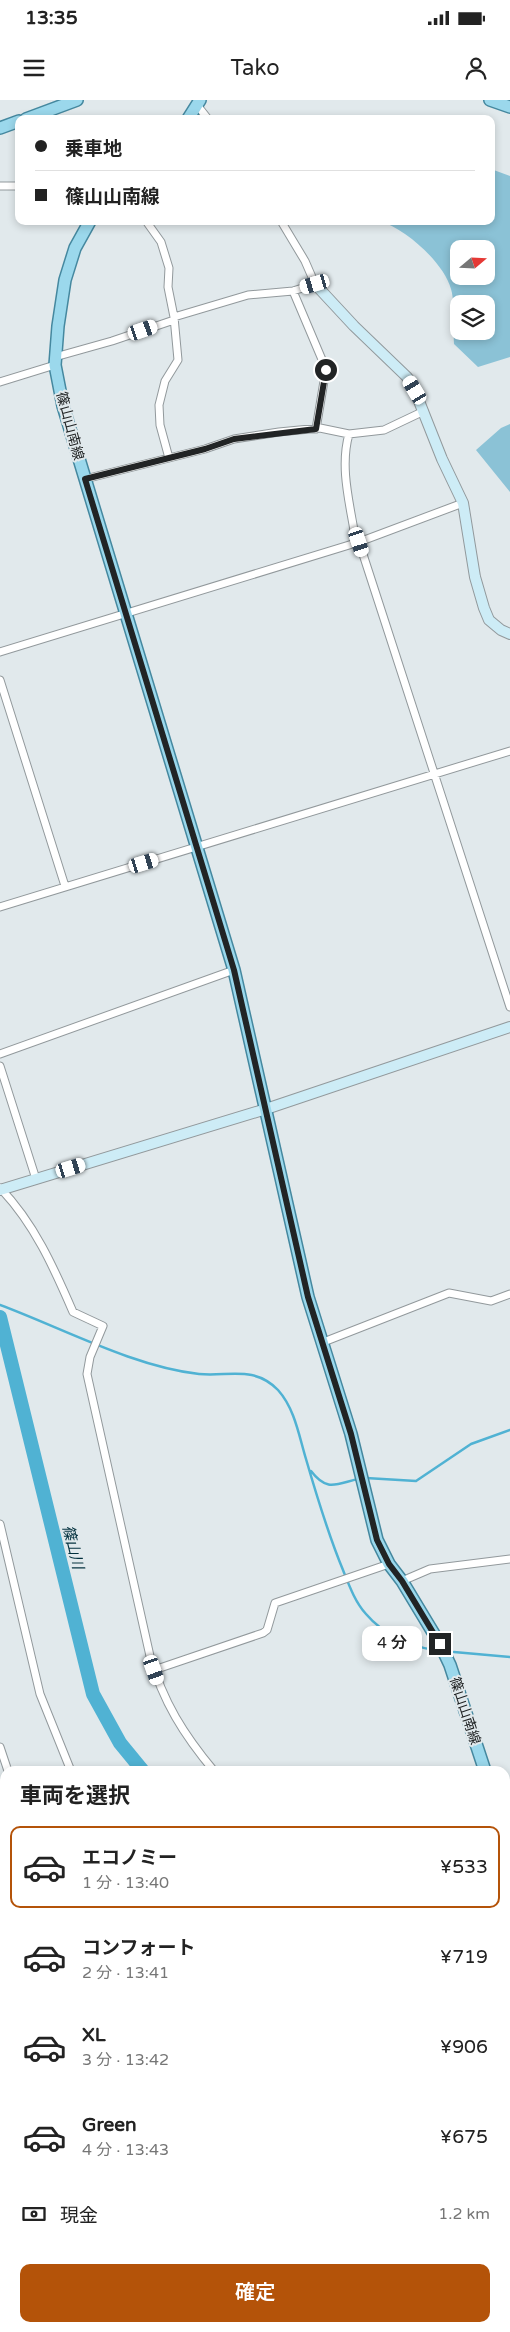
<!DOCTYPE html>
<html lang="ja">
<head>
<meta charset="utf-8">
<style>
	:root { --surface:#fff; --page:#f2f2f2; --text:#222; --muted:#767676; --line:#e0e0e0; --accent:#b45309 }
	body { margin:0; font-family:"Varela Round","Noto Sans JP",sans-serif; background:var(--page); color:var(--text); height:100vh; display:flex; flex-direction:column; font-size:19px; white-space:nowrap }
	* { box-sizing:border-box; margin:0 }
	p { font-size:16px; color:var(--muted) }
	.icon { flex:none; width:28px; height:28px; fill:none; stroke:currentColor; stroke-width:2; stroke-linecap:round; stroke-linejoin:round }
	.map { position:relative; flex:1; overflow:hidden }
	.drawer { position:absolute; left:0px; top:1666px; width:510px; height:566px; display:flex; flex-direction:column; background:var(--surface); border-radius:15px 15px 0 0; box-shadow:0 2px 8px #0003 }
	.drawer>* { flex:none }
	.banner { position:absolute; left:15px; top:15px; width:480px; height:110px; border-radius:10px; box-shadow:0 2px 8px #0003; display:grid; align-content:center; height:110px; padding:0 20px; background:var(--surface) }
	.needle { width:32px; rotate:71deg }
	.fabs { position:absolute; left:450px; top:140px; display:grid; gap:10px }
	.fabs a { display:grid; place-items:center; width:45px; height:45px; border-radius:10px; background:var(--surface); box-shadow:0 2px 8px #0003; font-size:25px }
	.end { position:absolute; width:22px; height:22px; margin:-11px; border:6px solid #212425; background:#fff; box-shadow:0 0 0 2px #fff }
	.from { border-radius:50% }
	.bubble { position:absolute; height:35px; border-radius:10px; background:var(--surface); box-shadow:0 2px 8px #0003; font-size:16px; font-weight:600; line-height:35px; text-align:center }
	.car { position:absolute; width:15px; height:30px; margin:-15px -8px; border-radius:6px; box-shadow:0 0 4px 1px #0007; background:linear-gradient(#fff 24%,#345 0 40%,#fff 0 76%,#345 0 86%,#fff 0) }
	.banner b { display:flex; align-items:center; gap:18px; height:48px; font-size:19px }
	.banner b+b { border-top:1px solid var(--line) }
	.banner i { width:12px; height:12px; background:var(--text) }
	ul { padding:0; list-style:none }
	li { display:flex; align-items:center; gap:15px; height:82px; margin:0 10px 8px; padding:0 10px; border:2px solid transparent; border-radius:10px }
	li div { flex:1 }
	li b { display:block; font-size:19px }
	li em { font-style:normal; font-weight:600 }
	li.selected { border-color:var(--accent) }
	li>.icon { width:45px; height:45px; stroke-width:1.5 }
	h2 { padding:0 20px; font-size:22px; line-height:60px }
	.pay { display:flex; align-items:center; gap:12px; height:55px; padding:0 20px; font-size:19px }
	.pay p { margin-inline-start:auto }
	.button { display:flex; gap:10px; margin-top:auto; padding:10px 20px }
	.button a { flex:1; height:58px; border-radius:10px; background:var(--accent); color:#fff; font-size:20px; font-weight:600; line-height:58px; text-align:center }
	.status { display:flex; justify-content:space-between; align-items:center; height:35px; padding:0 25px; background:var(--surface); direction:ltr }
	.status svg { height:14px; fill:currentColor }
	header { display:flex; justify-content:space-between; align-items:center; height:65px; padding:0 20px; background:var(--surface); font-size:22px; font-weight:600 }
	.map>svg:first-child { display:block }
	.green { fill:#8bc2d6; fill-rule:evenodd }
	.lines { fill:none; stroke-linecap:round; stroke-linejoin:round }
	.stream { stroke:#50b2d3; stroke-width:2.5 }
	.river { stroke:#50b2d3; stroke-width:14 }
	.street-casing { stroke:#92999c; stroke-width:9 }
	.secondary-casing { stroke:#92999c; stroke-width:12 }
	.primary-casing { stroke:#45889f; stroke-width:14 }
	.street { stroke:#fff; stroke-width:7 }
	.secondary { stroke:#cdecf6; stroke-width:10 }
	.primary { stroke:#9bd8ec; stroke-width:11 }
	.route { stroke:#212425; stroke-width:6 }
	.labels { text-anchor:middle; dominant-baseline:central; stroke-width:4; stroke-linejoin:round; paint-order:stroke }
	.street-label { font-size:14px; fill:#212425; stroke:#e1e9ec }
	.water-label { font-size:15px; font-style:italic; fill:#002f3c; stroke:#e1e9ec }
</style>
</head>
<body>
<div class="status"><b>13:35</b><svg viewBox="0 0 49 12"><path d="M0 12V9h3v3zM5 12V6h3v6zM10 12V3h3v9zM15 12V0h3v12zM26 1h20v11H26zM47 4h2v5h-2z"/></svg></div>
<header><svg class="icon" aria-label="menu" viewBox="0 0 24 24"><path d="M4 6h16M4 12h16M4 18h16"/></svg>Tako<svg class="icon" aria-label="person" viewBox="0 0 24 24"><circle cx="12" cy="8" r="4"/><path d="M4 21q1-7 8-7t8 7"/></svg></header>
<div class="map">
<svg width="510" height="2232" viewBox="0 0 510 2232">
	<rect width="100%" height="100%" fill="#e1e9ec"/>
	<path class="green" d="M491 69 510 76V257L478 267 454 244C453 230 455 202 451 189 444 163 406 129 380 121H491ZM459 149H486V176H459ZM459 204H486V231H459Z
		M510 324V392L476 350 501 328Z
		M5 1740V1894L0 1893V1742Z
		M5 1954V2073L0 2066V1958Z"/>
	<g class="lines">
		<path class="stream" d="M0 1205C62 1228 134 1267 199 1274 228 1277 254 1265 278 1290 295 1309 299 1336 306 1359 317 1397 328 1434 343 1470 349 1485 355 1502 366 1514 383 1534 409 1546 434 1550
			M311 1371C327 1392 336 1384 358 1379
			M366 1378 416 1381 471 1344 510 1330
			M454 1552 510 1557
			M505 2146 510 2144
			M0 2184 5 2182"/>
		<path class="river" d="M0 1217 93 1594 120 1643 143 1671
			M307 2232 310 2228"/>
		<defs>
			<path id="street" d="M197 5 208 19
				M0 86H19
				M146 121 161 142 169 168 168 187 174 217 178 260 165 281 159 305 160 325 169 358
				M293 191 326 269 316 329
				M174 217 248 195 293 191 315 184 305 161 281 121
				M55 257 112 241 174 220
				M0 282 55 265
				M349 334C339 369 351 407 356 443
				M85 379 205 349 234 339 279 332 320 328 349 334 384 330 424 311
				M359 442 510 907
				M0 552 359 442 463 403
				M0 580 65 786
				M0 807 510 651
				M0 954 234 870
				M0 966 36 1079
				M0 1088C34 1123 54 1168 73 1212L103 1226 90 1257 87 1274 150 1556C163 1602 184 1635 214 1671
				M321 1243 449 1193 491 1201 510 1194
				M0 1424 40 1594 71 1671
				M402 1481 430 1469 510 1459
				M154 1570 263 1533 267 1530 275 1503 389 1464
				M0 1647 8 1671
				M0 1737 5 1735
				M0 1950 5 1945
				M505 2008 510 2006
				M0 2078 5 2083
				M505 2123 510 2122
				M505 2164 510 2163
				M0 2170 5 2168
				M225 2228 227 2232
				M245 2232 248 2228
				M374 2232 376 2228
				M462 2232 463 2228
				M504 2232 510 2229"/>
			<path id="secondary" d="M315 184 354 226 407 277 415 291 442 359 463 403 475 477 484 508 489 520 501 530 510 534
				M0 1090 266 1009 510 927"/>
			<path id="primary" d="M490 0 510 7
				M26 19 77 0
				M188 19 200 0
				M0 28 19 21
				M90 121 75 148 65 180 58 226 55 265 63 306 234 870 308 1197 351 1334 377 1440 389 1464 402 1481 440 1544 450 1565 485 1671
				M505 1734 510 1749"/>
		</defs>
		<use href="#street" class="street-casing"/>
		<use href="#secondary" class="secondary-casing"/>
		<use href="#primary" class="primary-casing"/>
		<use href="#street" class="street"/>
		<use href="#secondary" class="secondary"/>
		<use href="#primary" class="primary"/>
	</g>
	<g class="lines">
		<path class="route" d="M326 270 316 329 234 339 205 349 85 379 234 870 308 1197 351 1334 377 1440 389 1464 402 1481 440 1544"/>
	</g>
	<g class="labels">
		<g class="street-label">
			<text transform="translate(70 326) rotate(75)">篠山山南線</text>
			<text transform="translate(465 1611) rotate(72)">篠山山南線</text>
		</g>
		<g class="water-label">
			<text transform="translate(73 1447) rotate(76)">篠山川</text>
		</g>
	</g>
</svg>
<div class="fabs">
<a><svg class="needle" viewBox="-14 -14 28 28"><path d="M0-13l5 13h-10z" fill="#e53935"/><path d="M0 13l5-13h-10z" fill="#767676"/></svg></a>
<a><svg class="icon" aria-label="layers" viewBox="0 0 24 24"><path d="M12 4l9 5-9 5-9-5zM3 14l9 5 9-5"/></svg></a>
</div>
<i class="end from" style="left:326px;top:270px"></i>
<i class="end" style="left:440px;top:1544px"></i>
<div class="bubble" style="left:362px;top:1526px;width:60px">4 分</div>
<i class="car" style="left:315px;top:184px;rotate:254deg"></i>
<i class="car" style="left:143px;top:230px;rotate:71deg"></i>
<i class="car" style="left:415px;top:290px;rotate:329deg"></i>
<i class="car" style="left:359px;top:442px;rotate:162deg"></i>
<i class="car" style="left:144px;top:763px;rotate:73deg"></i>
<i class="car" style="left:71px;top:1068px;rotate:73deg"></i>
<i class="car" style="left:154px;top:1570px;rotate:161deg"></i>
<div class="banner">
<b><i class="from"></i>乗車地</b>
<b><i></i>篠山山南線</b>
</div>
<section class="drawer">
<h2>車両を選択</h2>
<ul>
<li class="selected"><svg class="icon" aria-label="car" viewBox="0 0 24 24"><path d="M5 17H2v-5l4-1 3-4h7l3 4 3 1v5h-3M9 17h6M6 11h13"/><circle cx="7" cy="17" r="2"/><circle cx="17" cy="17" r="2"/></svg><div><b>エコノミー</b><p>1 分 · 13:40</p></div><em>¥533</em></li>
<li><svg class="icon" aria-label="car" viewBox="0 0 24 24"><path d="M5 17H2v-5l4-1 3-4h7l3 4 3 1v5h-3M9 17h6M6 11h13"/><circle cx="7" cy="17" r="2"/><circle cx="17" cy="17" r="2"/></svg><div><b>コンフォート</b><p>2 分 · 13:41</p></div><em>¥719</em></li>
<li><svg class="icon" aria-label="car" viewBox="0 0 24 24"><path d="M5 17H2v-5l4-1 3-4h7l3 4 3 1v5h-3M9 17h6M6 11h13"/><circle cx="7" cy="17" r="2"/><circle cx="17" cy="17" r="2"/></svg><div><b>XL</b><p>3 分 · 13:42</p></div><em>¥906</em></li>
<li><svg class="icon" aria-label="car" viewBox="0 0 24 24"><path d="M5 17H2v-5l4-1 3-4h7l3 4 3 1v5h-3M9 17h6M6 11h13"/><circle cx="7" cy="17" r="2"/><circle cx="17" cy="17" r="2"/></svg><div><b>Green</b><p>4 分 · 13:43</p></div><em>¥675</em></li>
</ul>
<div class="pay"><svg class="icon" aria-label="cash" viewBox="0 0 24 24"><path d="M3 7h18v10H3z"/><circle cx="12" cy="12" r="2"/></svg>現金<p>1.2 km</p></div>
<div class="button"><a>確定</a></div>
</section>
</div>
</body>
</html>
